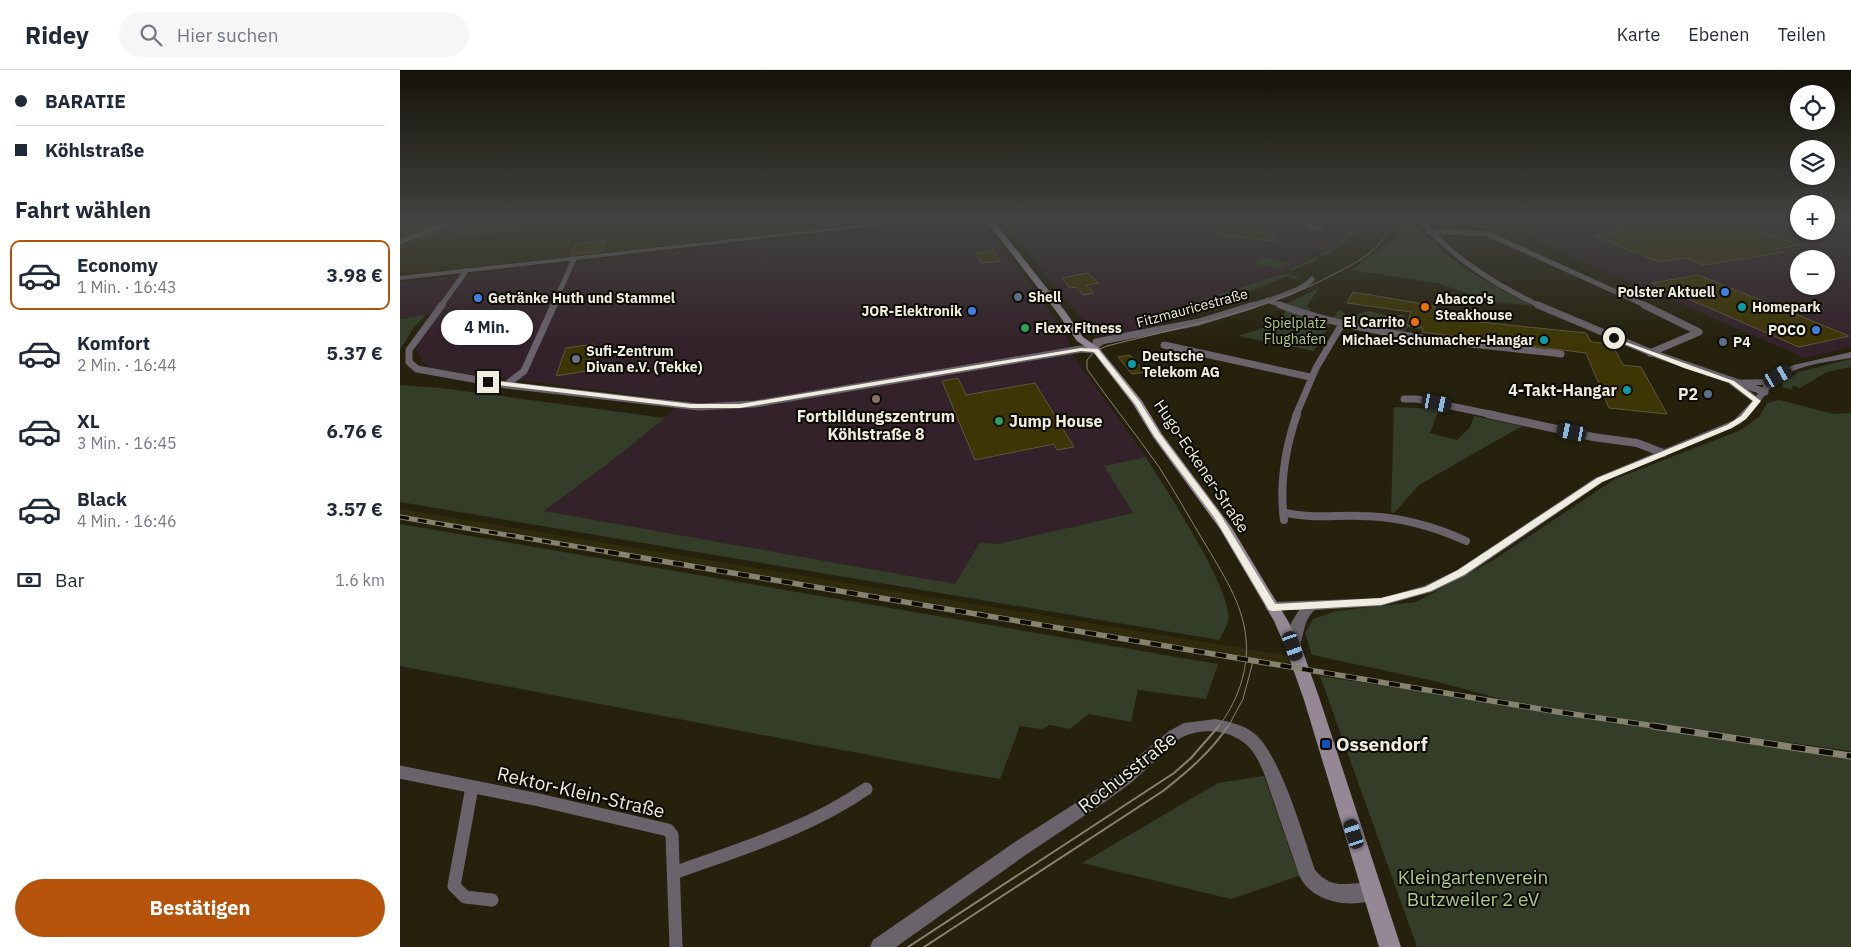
<!DOCTYPE html>
<html lang="de">
<head>
<meta charset="utf-8">
<style>
	:root { --surface:#fff; --page:#f6f6f7; --text:#1f2937; --muted:#747a83; --line:#e0e1e3; --accent:#b45309 }
	body { margin:0; font-family:"IBM Plex Sans",sans-serif; background:var(--page); color:var(--text); height:100vh; display:flex; flex-direction:column; font-size:19px; white-space:nowrap }
	* { box-sizing:border-box; margin:0 }
	p { font-size:16px; color:var(--muted) }
	.icon { flex:none; width:28px; height:28px; fill:none; stroke:currentColor; stroke-width:2; stroke-linecap:round; stroke-linejoin:round }
	.map { position:relative; flex:1; overflow:hidden }
	.panel { display:flex; flex-direction:column; background:var(--surface); width:400px }
	.panel>* { flex:none }
	.hud { display:grid; align-content:center; height:110px; padding:0 15px; background:var(--surface) }
	.controls { position:absolute; left:1390px; top:15px; display:grid; gap:10px }
	.controls a { display:grid; place-items:center; width:45px; height:45px; border-radius:50%; background:var(--surface); box-shadow:0 1px 4px #0004; font-size:25px }
	.end { position:absolute; width:22px; height:22px; margin:-11px; border:6px solid #efeddf; background:#111; box-shadow:0 0 0 2px #111 }
	.from { border-radius:50% }
	.bubble { position:absolute; height:35px; border-radius:18px; background:var(--surface); box-shadow:0 1px 4px #0004; font-size:16px; font-weight:700; line-height:35px; text-align:center }
	.car { position:absolute; width:15px; height:30px; margin:-15px -8px; border-radius:6px; box-shadow:0 0 4px 1px #0007; background:linear-gradient(#222 24%,#8ab4d8 0 40%,#222 0 76%,#8ab4d8 0 86%,#222 0) }
	.hud b { display:flex; align-items:center; gap:18px; height:48px; font-size:19px }
	.hud b+b { border-top:1px solid var(--line) }
	.hud i { width:12px; height:12px; background:var(--text) }
	ul { padding:0; list-style:none }
	li { display:flex; align-items:center; gap:15px; height:70px; margin:0 10px 8px; padding:0 5px; border:2px solid transparent; border-radius:10px }
	li div { flex:1 }
	li b { display:block; font-size:19px }
	li em { font-style:normal; font-weight:700 }
	li.on { border-color:var(--accent) }
	li>.icon { width:45px; height:45px; stroke-width:1.5 }
	h2 { padding:0 15px; font-size:22px; line-height:60px }
	.pay { display:flex; align-items:center; gap:12px; height:55px; padding:0 15px; font-size:19px }
	.pay p { margin-inline-start:auto }
	.primary-button { display:flex; gap:10px; margin-top:auto; padding:10px 15px }
	.primary-button a { flex:1; height:58px; border-radius:30px; background:var(--accent); color:#fff; font-size:20px; font-weight:700; line-height:58px; text-align:center }
	header { display:flex; align-items:center; gap:30px; box-sizing:border-box; height:70px; padding:0 25px; background:var(--surface); border-bottom:1px solid var(--line) }
	header strong { font-size:24px }
	nav { display:flex; gap:28px; margin-inline-start:auto; font-size:18px }
	.search { width:350px; height:45px; background:var(--page); display:flex; align-items:center; gap:12px; box-sizing:border-box; padding:0 18px; border-radius:28px; color:var(--muted); font-size:19px }
	main { display:flex; flex:1; min-height:0 }
	.map>svg:first-child { display:block }
	.commercial { fill:#34222a; fill-rule:evenodd }
	.built { fill:#302b0d }
	.green { fill:#333d27 }
	.building { fill:#3d3503; stroke:#5c5841 }
	.lines { fill:none; stroke-linecap:round; stroke-linejoin:round }
	.minor-far3 { stroke:#6a636b; stroke-width:5 }
	.minor-far2 { stroke:#6a636b; stroke-width:7 }
	.minor-far1 { stroke:#6a636b; stroke-width:8 }
	.minor { stroke:#6a636b; stroke-width:13 }
	.tertiary { fill:#6a636b; fill-rule:evenodd }
	.secondary { fill:#948896; fill-rule:evenodd }
	.tram-far1 { stroke:#878371; stroke-width:1 }
	.tram { stroke:#878371; stroke-width:2 }
	.rail-far2-casing { stroke:#878371; stroke-width:5 }
	.rail-far1-casing { stroke:#878371; stroke-width:5.5 }
	.rail-casing { stroke:#878371; stroke-width:7 }
	.rail-far2 { stroke:#0d0b04; stroke-width:3; stroke-dasharray:9; stroke-linecap:butt }
	.rail-far1 { stroke:#0d0b04; stroke-width:4; stroke-dasharray:11; stroke-linecap:butt }
	.rail { stroke:#0d0b04; stroke-width:5; stroke-dasharray:14; stroke-linecap:butt }
	.route { fill:#efeddf }
	.shop-dot { fill:#3f7fe0; stroke:#0d0b04; stroke-width:2 }
	.service-dot { fill:#5c6f8a; stroke:#0d0b04; stroke-width:2 }
	.food-dot { fill:#e8710a; stroke:#0d0b04; stroke-width:2 }
	.culture-dot { fill:#0f9aa8; stroke:#0d0b04; stroke-width:2 }
	.leisure-dot { fill:#2e9e5b; stroke:#0d0b04; stroke-width:2 }
	.worship-dot { fill:#6b7280; stroke:#0d0b04; stroke-width:2 }
	.education-dot { fill:#8d6e63; stroke:#0d0b04; stroke-width:2 }
	.transit-dot { fill:#1a4fb4; stroke:#0d0b04; stroke-width:2 }
	.labels { text-anchor:middle; dominant-baseline:central; stroke-width:4; stroke-linejoin:round; paint-order:stroke }
	.far-poi-label { font-size:14px; font-weight:bold; fill:#efeddf; stroke:#0d0b04; text-anchor:start }
	.far-street-label { font-size:14px; fill:#efeddf; stroke:#0d0b04 }
	.far-park-label { font-size:14px; fill:#acca87; stroke:#0d0b04 }
	.poi-label { font-size:16px; font-weight:bold; fill:#efeddf; stroke:#0d0b04; text-anchor:end }
	.street-label { font-size:16px; fill:#efeddf; stroke:#0d0b04 }
	.near-poi-label { font-size:19px; font-weight:bold; fill:#efeddf; stroke:#0d0b04; text-anchor:start }
	.near-street-label { font-size:19px; fill:#efeddf; stroke:#0d0b04 }
	.near-park-label { font-size:19px; fill:#acca87; stroke:#0d0b04 }
</style>
</head>
<body>
<header>
<strong>Ridey</strong>
<div class="search"><svg class="icon" aria-label="search" viewBox="0 0 24 24"><circle cx="10" cy="10" r="6"/><path d="M15 15l6 6"/></svg>Hier suchen</div>
<nav><a>Karte</a><a>Ebenen</a><a>Teilen</a></nav>
</header>
<main>
<section class="panel">
<div class="hud">
<b><i class="from"></i>BARATIE</b>
<b><i></i>Köhlstraße</b>
</div>
<h2>Fahrt wählen</h2>
<ul>
<li class="on"><svg class="icon" aria-label="car" viewBox="0 0 24 24"><path d="M5 17H2v-5l4-1 3-4h7l3 4 3 1v5h-3M9 17h6M6 11h13"/><circle cx="7" cy="17" r="2"/><circle cx="17" cy="17" r="2"/></svg><div><b>Economy</b><p>1 Min. · 16:43</p></div><em>3.98 €</em></li>
<li><svg class="icon" aria-label="car" viewBox="0 0 24 24"><path d="M5 17H2v-5l4-1 3-4h7l3 4 3 1v5h-3M9 17h6M6 11h13"/><circle cx="7" cy="17" r="2"/><circle cx="17" cy="17" r="2"/></svg><div><b>Komfort</b><p>2 Min. · 16:44</p></div><em>5.37 €</em></li>
<li><svg class="icon" aria-label="car" viewBox="0 0 24 24"><path d="M5 17H2v-5l4-1 3-4h7l3 4 3 1v5h-3M9 17h6M6 11h13"/><circle cx="7" cy="17" r="2"/><circle cx="17" cy="17" r="2"/></svg><div><b>XL</b><p>3 Min. · 16:45</p></div><em>6.76 €</em></li>
<li><svg class="icon" aria-label="car" viewBox="0 0 24 24"><path d="M5 17H2v-5l4-1 3-4h7l3 4 3 1v5h-3M9 17h6M6 11h13"/><circle cx="7" cy="17" r="2"/><circle cx="17" cy="17" r="2"/></svg><div><b>Black</b><p>4 Min. · 16:46</p></div><em>3.57 €</em></li>
</ul>
<div class="pay"><svg class="icon" aria-label="cash" viewBox="0 0 24 24"><path d="M3 7h18v10H3z"/><circle cx="12" cy="12" r="2"/></svg>Bar<p>1.6 km</p></div>
<div class="primary-button"><a>Bestätigen</a></div>
</section>
<div class="map">
<svg width="1451" height="877" viewBox="0 0 1451 877">
	<rect width="100%" height="100%" fill="#26210c"/>
	<path class="commercial" d="M600 149H986L981 162 949 158 945 166 929 177 879 204 830 221 752 244 766 255 706 268 696 266Z
		M1196 149H1399V161H1426V149H1451V277L1405 288 1113 161ZM1399 189H1426V216H1399Z
		M557 150H567L579 153 606 181 666 263 673 285 746 387 704 396 733 443 598 474 580 472 555 514 144 441 209 393 285 331 60 303 33 298 22 292 16 279 18 273 38 243 0 249V212Z"/>
	<path class="built" d="M232 149H501L0 205V174L5 172Z
		M0 439 889 586 890 600 0 450Z"/>
	<path class="green" d="M0 149H54L0 171Z
		M61 149H233L5 172Z
		M1002 151H1013C1044 190 1089 214 1133 236L1092 232 1037 213 952 200 995 168Z
		M950 158 965 160 962 163 954 162 944 173 939 172 936 175 940 176 925 186 920 185 915 188 919 189C909 194 901 196 892 201L888 200C906 191 941 177 950 158Z
		M865 187 889 194 896 192 876 199 853 193Z
		M887 204 899 207 895 209 887 206 851 221 845 219 837 221 842 224 812 233 807 231 798 234 801 236C787 240 775 241 762 244L758 241H767L879 205Z
		M919 218 906 237 911 238 908 243 933 248 939 239 945 244 940 251 915 246 886 234Z
		M887 240 930 255 914 281 838 266 876 254Z
		M969 241 995 247 1000 244 1005 245 1003 254 1023 258 1022 260 1007 257 1005 262H1001L951 254 948 251 952 245Z
		M26 245 14 257 0 280V249Z
		M1451 289V297L1427 302 1400 318 1394 316 1391 318 1394 320 1382 317 1383 312 1399 302Z
		M0 315 41 318 265 348 209 393 144 441 555 514 580 472 598 474 733 443 704 396 746 387C763 416 835 522 828 552 826 558 822 564 819 570L0 432Z
		M1379 330 1434 344 1451 343V681L1131 637 1034 611 912 585 905 563 913 549 936 541 1016 532 1092 491 1215 409 1341 360 1359 347 1367 333Z
		M994 337 1039 339 1030 363 1057 370 1070 357 1074 346 1122 356 1019 415 994 443 991 442Z
		M0 454 818 594 806 629 738 620 731 652 689 644 670 659 650 655 641 659 620 656 600 709 563 703 0 596Z
		M920 606 1451 688V877H1017Z
		M864 706 899 806 831 829 682 793 818 713Z"/>
	<path class="building" d="M1279 149H1323L1400 175 1376 179 1384 182 1304 195 1285 188 1259 192 1194 166 1224 161 1216 158Z
		M827 158 874 165 873 171 819 165Z
		M206 171 202 181 171 185 176 174Z
		M593 181 600 191 582 193 575 183Z
		M688 203 699 213 686 215 694 223 683 225 676 217 670 218 662 208Z
		M1298 205 1388 241 1449 266 1399 277 1252 213Z
		M953 222 1035 236 1034 239 1043 241 1041 248 1186 263 1191 272 1212 274 1223 295 1241 297 1267 344 1209 338 1186 283 1022 262 1023 258 1007 255 1011 242 947 233Z
		M194 274 186 301 156 306 166 278Z
		M730 285 745 302 732 304 718 287Z
		M558 308 566 325 635 313 674 377 657 380 654 374 575 390 542 311Z"/>
	<g class="lines">
		<path class="minor-far3" d="M916 149 908 156 913 158 921 157 917 149
			M1019 149C1053 188 1094 214 1140 236
			M1029 162 1086 163 1247 236
			M0 172 57 149
			M867 230 884 236
			M41 236 66 201
			M153 236 174 189
			M851 236C867 230 902 222 912 209"/>
		<path class="minor-far2" d="M42 235 9 280V292L17 299 106 315 299 337 355 334 681 279 696 280V275L702 271
			M880 235C967 267 1069 273 1161 284
			M1138 235 1252 283 1365 322
			M1244 235 1299 262 1250 283
			M696 272 799 252 854 235
			M764 275 910 307
			M106 315 124 301 154 235
			M1004 329H1017L1094 345
			M896 345 916 298 942 254"/>
		<path class="minor-far1" d="M1088 344 1193 367 1237 373 1263 383
			M883 442C909 449 934 445 961 446 996 446 1034 456 1066 471
			M884 450C879 413 885 379 897 344"/>
		<path class="minor" d="M0 702 139 730 268 760 272 765 276 877
			M72 717 54 816 65 827 92 830
			M274 803C340 779 408 759 466 719"/>
		<path class="tertiary" d="M513 149H533L0 210V206Z
			M574 149H596L591 154Z
			M1451 282V288C1424 293 1392 294 1372 316 1361 329 1354 343 1340 354L1203 412 1065 506 1032 522 981 536 915 540C902 551 905 566 898 580L893 581 888 580 886 576 891 553 899 540H867L865 537 867 534 872 532 981 528 1024 516 1057 500 1195 408 1334 350 1352 331 1329 314V310L1370 309 1384 299 1394 295ZM1342 315H1364L1356 326Z
			M816 649C829 652 845 655 855 664 881 686 903 766 915 800 937 826 955 806 979 816L982 822 979 828C953 839 912 834 899 805 891 781 882 756 874 732 868 716 864 699 855 685 840 660 803 655 779 669L732 712 705 732 627 784 496 877H470L473 870 615 772 693 722 720 702 769 661 784 653Z"/>
		<path class="secondary" d="M585 149H592L665 241 683 267 699 278 742 331 762 364 832 458 888 551 901 576 920 630 1001 877H979L904 630 885 576 874 551 820 459 753 367 733 334 693 282 677 271 659 245Z"/>
		<path class="tram-far1" d="M818 657C837 633 849 600 846 569 843 533 822 503 804 472 789 447 775 422 759 397 736 364 710 332 687 299V290L695 281 707 276C785 256 865 242 936 203 952 195 969 186 980 173 986 166 989 157 993 149
			M828 657 843 629 854 588"/>
		<path class="tram" d="M508 877 774 703 791 688 819 656
			M524 877 763 721C787 702 811 682 828 656"/>
		<defs>
			<path id="rail-far2" d="M0 447 215 483"/>
			<path id="rail-far1" d="M208 482 1152 641 1261 657"/>
			<path id="rail" d="M1253 656 1451 686"/>
		</defs>
		<use href="#rail-far2" class="rail-far2-casing"/>
		<use href="#rail-far1" class="rail-far1-casing"/>
		<use href="#rail" class="rail-casing"/>
		<use href="#rail-far2" class="rail-far2"/>
		<use href="#rail-far1" class="rail-far1"/>
		<use href="#rail" class="rail"/>
	</g>
	<linearGradient id="sky" x2="0" y2="1"><stop stop-color="#151207"/><stop offset="0.55" stop-color="#414340"/><stop offset="1" stop-color="#414340" stop-opacity="0"/></linearGradient>
	<rect width="1451" height="272" fill="url(#sky)"/>
	<path class="route" d="M1212 267 1334 311 1361 331 1346 349 1332 358 1202 412 1064 505 1031 521 981 535 872 541 869 540 814 447 754 366 735 334 694 282 681 281 340 338H291L88 314 84 312 88 310 291 334H340L681 278 698 279 740 332 760 364 820 444 875 534 981 528 1025 517 1058 500 1197 408 1327 355 1341 346 1353 331 1330 313 1284 298 1212 269Z"/>
	<g class="shop-dot">
		<circle cx="1325" cy="222" r="5"/>
		<circle cx="78" cy="228" r="5"/>
		<circle cx="572" cy="241" r="5"/>
		<circle cx="1416" cy="260" r="5"/>
	</g>
	<g class="service-dot">
		<circle cx="618" cy="227" r="5"/>
		<circle cx="1323" cy="272" r="5"/>
		<circle cx="1308" cy="324" r="5"/>
	</g>
	<g class="food-dot">
		<circle cx="1025" cy="237" r="5"/>
		<circle cx="1015" cy="252" r="5"/>
	</g>
	<g class="culture-dot">
		<circle cx="1342" cy="237" r="5"/>
		<circle cx="1144" cy="270" r="5"/>
		<circle cx="732" cy="294" r="5"/>
		<circle cx="1227" cy="320" r="5"/>
	</g>
	<g class="leisure-dot">
		<circle cx="625" cy="258" r="5"/>
		<circle cx="599" cy="351" r="5"/>
	</g>
	<circle class="worship-dot" cx="176" cy="289" r="5"/>
	<circle class="education-dot" cx="476" cy="329" r="5"/>
	<rect class="transit-dot" x="921" y="669" width="10" height="10" rx="2.5"/>
	<g class="labels">
		<g class="far-poi-label">
			<text x="1315" y="222" text-anchor="end">Polster Aktuell</text>
			<text x="628" y="227">Shell</text>
			<text x="88" y="228">Getränke Huth und Stammel</text>
			<text x="1035" y="229">Abacco's<tspan x="1035" dy="16">Steakhouse</tspan></text>
			<text x="1352" y="237">Homepark</text>
			<text x="562" y="241" text-anchor="end">JOR-Elektronik</text>
			<text x="1005" y="252" text-anchor="end">El Carrito</text>
			<text x="635" y="258">Flexx Fitness</text>
			<text x="1406" y="260" text-anchor="end">POCO</text>
			<text x="1134" y="270" text-anchor="end">Michael-Schumacher-Hangar</text>
			<text x="1333" y="272">P4</text>
			<text x="186" y="281">Sufi-Zentrum<tspan x="186" dy="16">Divan e.V. (Tekke)</tspan></text>
			<text x="742" y="286">Deutsche<tspan x="742" dy="16">Telekom AG</tspan></text>
		</g>
		<g class="far-street-label">
			<text transform="translate(792 238) rotate(-15)">Fitzmauricestraße</text>
		</g>
		<g class="far-park-label">
			<text x="895" y="253">Spielplatz<tspan x="895" dy="16">Flughafen</tspan></text>
		</g>
		<g class="poi-label">
			<text x="1217" y="320">4-Takt-Hangar</text>
			<text x="1298" y="324">P2</text>
			<text x="476" y="346" text-anchor="middle">Fortbildungszentrum<tspan x="476" dy="18">Köhlstraße 8</tspan></text>
			<text x="609" y="351" text-anchor="start">Jump House</text>
		</g>
		<g class="street-label">
			<text transform="translate(802 396) rotate(56)">Hugo-Eckener-Straße</text>
		</g>
		<g class="near-poi-label">
			<text x="936" y="674">Ossendorf</text>
		</g>
		<g class="near-street-label">
			<text transform="translate(727 702) rotate(-38)">Rochusstraße</text>
			<text transform="translate(181 722) rotate(13)">Rektor-Klein-Straße</text>
		</g>
		<g class="near-park-label">
			<text x="1073" y="807">Kleingartenverein<tspan x="1073" dy="22">Butzweiler 2 eV</tspan></text>
		</g>
	</g>
</svg>
<div class="controls">
<a><svg class="icon" aria-label="locate" viewBox="0 0 24 24"><circle cx="12" cy="12" r="6"/><path d="M12 2v4M12 18v4M2 12h4M18 12h4"/></svg></a>
<a><svg class="icon" aria-label="layers" viewBox="0 0 24 24"><path d="M12 4l9 5-9 5-9-5zM3 14l9 5 9-5"/></svg></a>
<a>+</a>
<a>−</a>
</div>
<i class="end from" style="left:1214px;top:268px"></i>
<i class="end" style="left:88px;top:312px"></i>
<div class="bubble" style="left:41px;top:240px;width:92px">4 Min.</div>
<i class="car" style="left:1378px;top:306px;rotate:60deg"></i>
<i class="car" style="left:1037px;top:333px;rotate:102deg"></i>
<i class="car" style="left:1172px;top:362px;rotate:282deg"></i>
<i class="car" style="left:893px;top:576px;rotate:161deg"></i>
<i class="car" style="left:954px;top:764px;rotate:342deg"></i>
</div>
</main>
</body>
</html>
